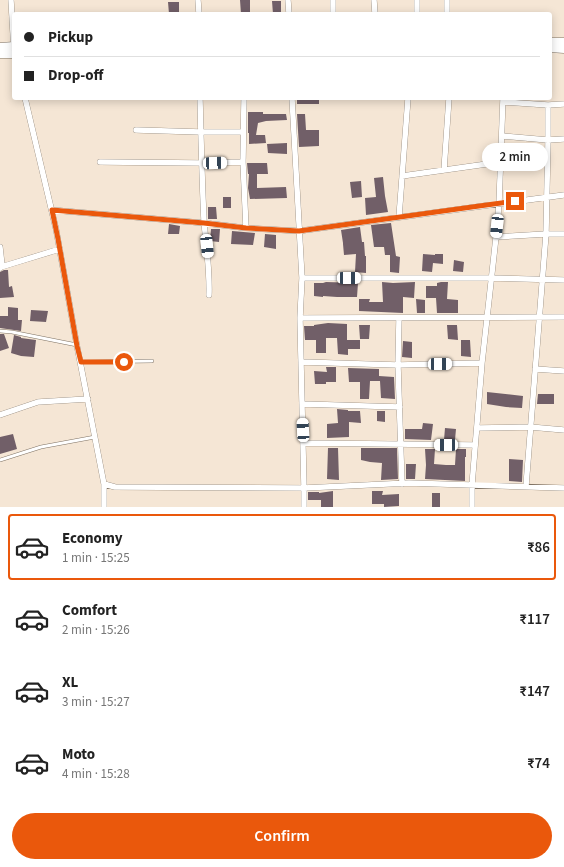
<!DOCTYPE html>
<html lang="en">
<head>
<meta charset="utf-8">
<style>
	:root { --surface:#fff; --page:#f6f6f6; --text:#222; --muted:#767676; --line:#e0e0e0; --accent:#ea580c }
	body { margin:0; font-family:"Source Sans 3",sans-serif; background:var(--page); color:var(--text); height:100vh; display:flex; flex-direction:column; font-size:15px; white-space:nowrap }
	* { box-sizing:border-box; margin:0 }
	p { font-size:13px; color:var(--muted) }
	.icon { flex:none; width:22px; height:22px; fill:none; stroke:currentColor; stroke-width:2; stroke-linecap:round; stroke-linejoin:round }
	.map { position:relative; height:507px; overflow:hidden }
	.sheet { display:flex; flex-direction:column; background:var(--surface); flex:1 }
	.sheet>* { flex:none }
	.hud { position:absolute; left:12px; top:12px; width:540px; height:88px; border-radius:4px; box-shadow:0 2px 10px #0003; display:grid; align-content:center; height:88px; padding:0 12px; background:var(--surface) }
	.end { position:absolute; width:18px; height:18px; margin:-9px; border:5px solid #ea580c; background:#fff; box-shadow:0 0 0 2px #fff }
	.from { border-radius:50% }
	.bubble { position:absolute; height:28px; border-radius:14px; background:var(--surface); box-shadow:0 2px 10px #0003; font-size:13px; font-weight:600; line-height:28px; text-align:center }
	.car { position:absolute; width:12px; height:24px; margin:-12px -6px; border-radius:5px; box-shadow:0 0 3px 1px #0007; background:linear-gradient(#fff 24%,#345 0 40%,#fff 0 76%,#345 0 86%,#fff 0) }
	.hud b { display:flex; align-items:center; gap:14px; height:38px; font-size:15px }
	.hud b+b { border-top:1px solid var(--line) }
	.hud i { width:10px; height:10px; background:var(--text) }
	ul { padding:7px 0 0; list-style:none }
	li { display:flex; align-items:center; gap:12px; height:66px; margin:0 8px 6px; padding:0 4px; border:2px solid transparent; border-radius:4px }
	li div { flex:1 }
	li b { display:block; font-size:15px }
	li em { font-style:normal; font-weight:600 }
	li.current { border-color:var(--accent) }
	li>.icon { width:36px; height:36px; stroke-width:1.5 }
	.cta { display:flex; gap:8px; margin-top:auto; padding:8px 12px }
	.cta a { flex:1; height:46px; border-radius:24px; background:var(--accent); color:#fff; font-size:16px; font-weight:600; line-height:46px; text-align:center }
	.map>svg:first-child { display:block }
	.building { fill:#715f68 }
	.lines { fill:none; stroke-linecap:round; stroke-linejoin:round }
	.lane-casing { stroke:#7f7263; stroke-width:4 }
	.street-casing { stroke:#7f7263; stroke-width:6 }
	.secondary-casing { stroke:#7f7263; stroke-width:9 }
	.lane { stroke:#fff; stroke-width:3 }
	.street { stroke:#fff; stroke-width:5.5 }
	.secondary { stroke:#fff; stroke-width:8 }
	.route { stroke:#ea580c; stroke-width:5 }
</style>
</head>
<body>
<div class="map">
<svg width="564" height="507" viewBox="0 0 564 507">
	<rect width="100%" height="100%" fill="#f5e6d5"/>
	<path class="building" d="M240 0H250V14H241Z
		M272 1H281V14H273Z
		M168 2H179V14H169Z
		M297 98H319V104H297Z
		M248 112H263V114H286L287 120 266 121 258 123 256 135H265L266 143 249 144V133H248Z
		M297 114H305L306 130H319V146L299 147Z
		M287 143V154L268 153 267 144Z
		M247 163H267L268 174H257V188L286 187 287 198 250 199 248 188 249 174H248Z
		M383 177 385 196 388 212 366 215 365 198 376 197 374 178Z
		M361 181 362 197 352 198 350 182Z
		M223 197H231V208H223Z
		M208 207H216L217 219H208Z
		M391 223 396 256 400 257 399 273 390 272V255H385L384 247H374L371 225Z
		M169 224 180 226 179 234H168Z
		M360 227 362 242H364L365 256H366V273L355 272 356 254 344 255 343 244V243L341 230Z
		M211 229H220L219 242 210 241Z
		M232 231 255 233 253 245 231 244Z
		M265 234 276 235V249L264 247Z
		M423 254 435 255V254H443V264L433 263 432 272 422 271Z
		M454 260 464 262 463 272 453 271Z
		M4 270H8L9 287 12 286 14 297 0 298V272Z
		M326 282 358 283 357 297H337L323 296V297L314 296V283H323Z
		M382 282 393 283 415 282 414 298 403 297V313L359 311V299H370L369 302H383Z
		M441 282H448L447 299 458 300V313H437L436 298H426V286H437V283Z
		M416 299 425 300V313H417Z
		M8 307 18 308V320H22L21 331 0 328V316H8Z
		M31 310 48 311 46 322 30 321Z
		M328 323 347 324V340H360V349H348V355L338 354 337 338H326V353H316V340H305L304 326H314V325Z
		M359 325H370L369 339H360Z
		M447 325H457L458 340 448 339Z
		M0 334H4L9 348 0 351Z
		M14 335 21 337V338L36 340 34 357 21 356 11 353Z
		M461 340H470L471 357 461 356Z
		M403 341 412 342V358L402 357Z
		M326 367H336V382H326V384H315L314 371 327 372Z
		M348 368 379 369V376L394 377 395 399 381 398 380 381H370L369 399H360V382H349Z
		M487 392 523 396 522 408 506 407 487 404Z
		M538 394H554V404H537Z
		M337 409 348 410V411H360L361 423 349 422V437L327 438V424L338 423Z
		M377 411H385V422L377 421Z
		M423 423 433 424 431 440 405 439V429H422Z
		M445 428 456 429 455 440H444Z
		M13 434 17 449 0 454V437Z
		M328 448H338L339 480 327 479Z
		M361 448H397L398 479 381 480 382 463 370 462 361 460Z
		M425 449H435L434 464 446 465H455L456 449H466V457H465V481L425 479 426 465Z
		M509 459 523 460 522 482 509 481Z
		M406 464H416L415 479H406Z
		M333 491V507H321V500H308V492H319V493Z
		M372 491H383L382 495 399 494V506L384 507V504H372Z
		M432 493H440V507H432Z"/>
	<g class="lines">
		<defs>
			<path id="lane" d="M0 331 12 332 77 345
				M81 362 152 361
				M0 460 41 447 95 437"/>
			<path id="street" d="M11 0 14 50
				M198 0 199 14
				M288 0 289 14
				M333 0V14
				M374 0 375 14
				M447 0V14
				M417 14V0
				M25 98 56 229 77 346 104 484
				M200 98C201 139 202 180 204 221 206 246 210 270 209 295
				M244 98 243 162 246 228
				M292 98 302 278 300 318 302 404 304 488V507
				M503 102 548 105 564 104
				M136 130 201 132H243
				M502 136 548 140V105
				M100 162 201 163 243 162
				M444 170 449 98
				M402 176 501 162
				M52 210 204 223 246 228 299 231 564 195
				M399 217 408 98
				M496 237 499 204 503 98
				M0 247 2 265 1 267 0 268
				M1 267 60 249
				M302 278H491L564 280
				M300 318 564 317
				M399 318 398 365 402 484
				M301 362 398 365 482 363
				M535 369 564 371
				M302 404 400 407
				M0 415 38 402 88 399
				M477 428 530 427 564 430
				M303 443 475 445
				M526 486 546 234 548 140 564 139
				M104 507V484L115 487 304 488 409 483 564 488
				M472 507V485L482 363 496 237 546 234H564"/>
			<path id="secondary" d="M550 42H564
				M0 47 14 46
				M550 48 564 49
				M0 54H14"/>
		</defs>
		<use href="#lane" class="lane-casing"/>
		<use href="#street" class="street-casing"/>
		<use href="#secondary" class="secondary-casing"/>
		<use href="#lane" class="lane"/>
		<use href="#street" class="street"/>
		<use href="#secondary" class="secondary"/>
	</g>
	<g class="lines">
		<path class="route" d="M124 362H81L77 346 58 239 52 210 204 223 246 228 299 231 515 201"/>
	</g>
</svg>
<i class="end from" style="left:124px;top:362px"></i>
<i class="end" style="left:515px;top:201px"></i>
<div class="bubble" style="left:482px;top:143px;width:66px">2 min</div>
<i class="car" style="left:215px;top:163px;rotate:88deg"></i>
<i class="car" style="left:497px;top:226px;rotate:186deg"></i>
<i class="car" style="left:207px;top:246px;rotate:174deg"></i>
<i class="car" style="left:349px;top:278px;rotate:90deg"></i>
<i class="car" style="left:440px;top:364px;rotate:89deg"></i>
<i class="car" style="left:303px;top:430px;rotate:357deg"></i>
<i class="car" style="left:446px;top:445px;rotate:270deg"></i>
<div class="hud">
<b><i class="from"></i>Pickup</b>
<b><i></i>Drop-off</b>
</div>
</div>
<section class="sheet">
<ul>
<li class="current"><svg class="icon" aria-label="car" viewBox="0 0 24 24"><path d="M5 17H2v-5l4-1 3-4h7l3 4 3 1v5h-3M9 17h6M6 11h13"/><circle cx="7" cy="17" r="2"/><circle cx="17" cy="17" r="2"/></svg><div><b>Economy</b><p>1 min · 15:25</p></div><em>₹86</em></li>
<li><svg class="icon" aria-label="car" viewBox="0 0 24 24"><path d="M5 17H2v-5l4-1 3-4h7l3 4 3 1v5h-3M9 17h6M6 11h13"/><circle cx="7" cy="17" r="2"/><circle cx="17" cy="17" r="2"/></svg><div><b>Comfort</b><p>2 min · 15:26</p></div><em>₹117</em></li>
<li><svg class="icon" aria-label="car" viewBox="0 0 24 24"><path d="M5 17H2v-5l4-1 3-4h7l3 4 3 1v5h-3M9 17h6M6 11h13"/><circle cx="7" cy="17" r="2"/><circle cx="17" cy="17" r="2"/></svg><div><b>XL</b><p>3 min · 15:27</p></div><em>₹147</em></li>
<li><svg class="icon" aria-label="car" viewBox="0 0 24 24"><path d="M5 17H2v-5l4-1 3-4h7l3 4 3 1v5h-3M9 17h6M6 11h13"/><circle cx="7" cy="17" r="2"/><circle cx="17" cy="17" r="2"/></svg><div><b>Moto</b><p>4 min · 15:28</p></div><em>₹74</em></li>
</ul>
<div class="cta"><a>Confirm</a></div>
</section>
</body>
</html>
